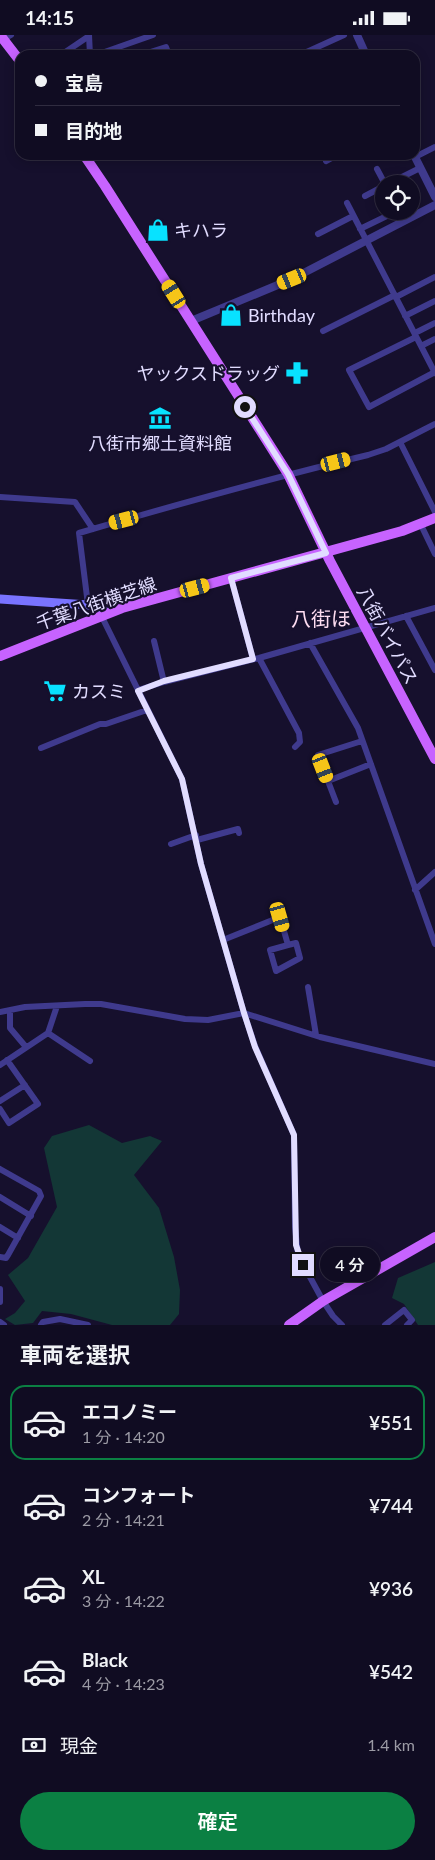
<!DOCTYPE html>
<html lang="ja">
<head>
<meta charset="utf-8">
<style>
	:root { --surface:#100c22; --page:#19152a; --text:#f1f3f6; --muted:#9c9ba5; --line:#302c40; --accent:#0b8043 }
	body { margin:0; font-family:Lato,"Noto Sans JP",sans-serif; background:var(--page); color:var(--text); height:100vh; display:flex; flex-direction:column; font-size:19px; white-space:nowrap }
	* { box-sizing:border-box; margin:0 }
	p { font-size:16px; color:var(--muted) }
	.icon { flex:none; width:28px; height:28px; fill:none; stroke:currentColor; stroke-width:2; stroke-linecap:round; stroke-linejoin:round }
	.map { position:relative; height:1290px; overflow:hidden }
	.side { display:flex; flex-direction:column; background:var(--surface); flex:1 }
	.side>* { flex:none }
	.top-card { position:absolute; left:15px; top:15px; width:405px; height:110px; border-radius:15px; box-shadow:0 2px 12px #0003,0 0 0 1px var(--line); display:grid; align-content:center; height:110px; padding:0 20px; background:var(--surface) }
	.fabs { position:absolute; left:375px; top:140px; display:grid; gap:10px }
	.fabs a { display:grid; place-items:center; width:45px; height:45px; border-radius:50%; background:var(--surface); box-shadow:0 2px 12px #0003,0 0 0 1px var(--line); font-size:25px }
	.end { position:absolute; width:22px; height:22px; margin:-11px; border:6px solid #e1dcff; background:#111; box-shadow:0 0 0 2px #111 }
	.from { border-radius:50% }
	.bubble { position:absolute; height:35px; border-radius:18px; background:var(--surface); box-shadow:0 2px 12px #0003,0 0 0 1px var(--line); font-size:16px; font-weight:600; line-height:35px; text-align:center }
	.car { position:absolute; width:15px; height:30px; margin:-15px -8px; border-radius:6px; box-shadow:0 0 4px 1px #0007; background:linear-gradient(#f5c518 24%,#345 0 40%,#f5c518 0 76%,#345 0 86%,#f5c518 0) }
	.top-card b { display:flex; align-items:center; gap:18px; height:48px; font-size:19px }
	.top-card b+b { border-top:1px solid var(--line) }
	.top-card i { width:12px; height:12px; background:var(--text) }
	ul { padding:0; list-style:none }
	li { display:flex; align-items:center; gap:15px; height:75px; margin:0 10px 8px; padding:0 10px; border:2px solid transparent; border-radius:15px }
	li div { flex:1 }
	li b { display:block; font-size:19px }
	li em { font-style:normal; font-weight:600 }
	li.current { border-color:var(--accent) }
	li>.icon { width:45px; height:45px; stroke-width:1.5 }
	h2 { padding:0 20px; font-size:22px; line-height:60px }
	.pay { display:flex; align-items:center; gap:12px; height:55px; padding:0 20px; font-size:19px }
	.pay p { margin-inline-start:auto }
	.primary-button { display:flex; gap:10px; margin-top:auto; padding:10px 20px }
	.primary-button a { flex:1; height:58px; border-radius:30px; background:var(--accent); color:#fff; font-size:20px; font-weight:600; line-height:58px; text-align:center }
	.status { display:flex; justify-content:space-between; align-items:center; height:35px; padding:0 25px; background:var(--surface); direction:ltr }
	.status svg { height:14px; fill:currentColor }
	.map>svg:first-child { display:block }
	.green { fill:#133736 }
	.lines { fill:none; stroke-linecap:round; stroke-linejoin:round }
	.minor { stroke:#3f3a8d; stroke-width:6 }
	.tertiary { stroke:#3f3a8d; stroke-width:8 }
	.secondary { stroke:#7973ff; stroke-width:9 }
	.primary { stroke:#c763ff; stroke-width:10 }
	.route { stroke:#e1dcff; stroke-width:6 }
	.labels { text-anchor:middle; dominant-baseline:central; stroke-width:4.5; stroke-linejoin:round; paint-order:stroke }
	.poi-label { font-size:18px; fill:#e1dcff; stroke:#16102d; text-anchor:start }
	.street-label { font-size:18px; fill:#e1dcff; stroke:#16102d }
	.quarter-label { font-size:20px; fill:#ffdef2; stroke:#16102d }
</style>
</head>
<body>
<div class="status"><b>14:15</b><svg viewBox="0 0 49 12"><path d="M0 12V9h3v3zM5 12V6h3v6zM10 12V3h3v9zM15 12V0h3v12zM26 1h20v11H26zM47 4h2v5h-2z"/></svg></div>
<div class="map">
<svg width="435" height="1290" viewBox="0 0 435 1290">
	<rect width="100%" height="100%" fill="#16102d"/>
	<path class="green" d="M89 1090 122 1108 150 1101 162 1106 134 1140 159 1173 174 1222 180 1255 179 1279 170 1290H112L71 1279 42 1276 33 1288 15 1290 5 1284 15 1278 25 1266 8 1240 28 1223 57 1172 44 1113 52 1101Z
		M435 1227V1290H418L404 1269 392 1263 398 1243Z"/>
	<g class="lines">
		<path class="minor" d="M89 0 90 20
			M4 4 11 0
			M61 20 89 1
			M96 20 153 0
			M141 20 166 12 169 20
			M300 20 344 0
			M355 20 364 16
			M415 122 435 112
			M326 126 337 120
			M377 134 385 149
			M388 149 420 133
			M365 161 384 151
			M347 168 435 338
			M360 194 395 177 401 188
			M318 199 353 181
			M396 262 435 242
			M405 281 435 266
			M323 296 395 260
			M415 298 435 288
			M416 302 349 335 369 372 435 337
			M421 311 435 304
			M400 407 435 477
			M0 462 75 467 93 494
			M421 490 435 519
			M231 543 253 624
			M88 570 79 498C175 470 271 443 368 420L386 414 435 389
			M101 580 182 744 201 829 244 978 255 1011 294 1100 295 1192 298 1220 323 1266 333 1281 342 1290
			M406 581 435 635
			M154 606 164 647
			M310 608 358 693 435 909
			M259 623 299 698 300 707 295 712
			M138 655 164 647 259 623 435 573
			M41 713 100 689H106L147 675
			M328 746 371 729
			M336 767 318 720 362 706
			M197 805 238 794 239 798
			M171 809 196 800
			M415 855 435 837
			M223 905 280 882 288 910 270 915 276 936 300 923 296 908 288 910
			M308 952 316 1000
			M10 975V993L26 1012
			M0 977 25 972 85 969H101L185 984 208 985 244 978 320 1002 435 1029
			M48 998 90 1026
			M0 1030 48 998 57 971
			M0 1066 25 1050
			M0 1074 9 1088 38 1069 7 1025
			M0 1134 39 1156 41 1161 8 1220 6 1223 0 1222
			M0 1162 31 1181
			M0 1192 18 1203
			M0 1254V1267
			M0 1287 4 1290
			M41 1290 43 1287 60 1284 88 1290
			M385 1290 404 1275 412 1285 407 1290"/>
		<path class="tertiary" d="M357 0 366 20
			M414 120 435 162
			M191 286 292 244 435 170"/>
		<path class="secondary" d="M0 564 88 570 100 573 107 578"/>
		<path class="primary" d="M0 0 20 26
			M84 120 105 151 288 439 330 526 435 724
			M0 621 122 573 402 496 435 483
			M289 1290 323 1266 435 1202"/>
	</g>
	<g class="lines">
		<path class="route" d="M245 372 288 439 326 518 231 543 253 624 164 646 138 656 182 744 201 829 244 978 255 1012 294 1100 296 1210 303 1230"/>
	</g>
	<defs>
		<symbol id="shop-bare" viewBox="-9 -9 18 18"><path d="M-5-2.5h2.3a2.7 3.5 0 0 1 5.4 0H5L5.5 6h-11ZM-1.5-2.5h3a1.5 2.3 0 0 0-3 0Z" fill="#08e2ff" stroke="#16102d" stroke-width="2.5" paint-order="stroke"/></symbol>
		<symbol id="pharmacy-bare" viewBox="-9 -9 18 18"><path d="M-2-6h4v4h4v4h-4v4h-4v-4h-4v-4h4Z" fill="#08e2ff" stroke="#16102d" stroke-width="2.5" paint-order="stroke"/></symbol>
		<symbol id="museum-bare" viewBox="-9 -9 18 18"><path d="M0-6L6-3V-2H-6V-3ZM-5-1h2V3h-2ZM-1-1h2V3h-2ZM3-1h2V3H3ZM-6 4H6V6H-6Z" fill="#08e2ff" stroke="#16102d" stroke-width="2.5" paint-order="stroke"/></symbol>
		<symbol id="supermarket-bare" viewBox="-9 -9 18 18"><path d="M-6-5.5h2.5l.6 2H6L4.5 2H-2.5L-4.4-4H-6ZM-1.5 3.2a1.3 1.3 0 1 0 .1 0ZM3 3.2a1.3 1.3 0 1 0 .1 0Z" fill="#08e2ff" stroke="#16102d" stroke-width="2.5" paint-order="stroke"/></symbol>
	</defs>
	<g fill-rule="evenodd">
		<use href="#shop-bare" x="142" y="179" width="32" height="32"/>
		<use href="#shop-bare" x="215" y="264" width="32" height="32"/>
		<use href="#pharmacy-bare" x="281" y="322" width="32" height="32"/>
		<use href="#museum-bare" x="144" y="367" width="32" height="32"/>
		<use href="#supermarket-bare" x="39" y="640" width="32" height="32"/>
	</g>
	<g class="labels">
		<g class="poi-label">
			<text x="174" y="195">キハラ</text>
			<text x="248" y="280">Birthday</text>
			<text x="280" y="338" text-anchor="end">ヤックスドラッグ</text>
			<text x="160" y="408" text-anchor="middle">八街市郷土資料館</text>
			<text x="72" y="656">カスミ</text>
		</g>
		<g class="street-label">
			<text transform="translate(96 568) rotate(-19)">千葉八街横芝線</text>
			<text transform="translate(388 600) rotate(62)">八街バイパス</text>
		</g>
		<g class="quarter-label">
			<text x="321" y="583">八街ほ</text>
		</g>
	</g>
</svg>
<div class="fabs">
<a><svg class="icon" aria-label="locate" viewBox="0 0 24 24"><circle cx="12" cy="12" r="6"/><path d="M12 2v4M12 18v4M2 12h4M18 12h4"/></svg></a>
</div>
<i class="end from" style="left:245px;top:372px"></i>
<i class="end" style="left:303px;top:1230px"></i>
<div class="bubble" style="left:320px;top:1212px;width:60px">4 分</div>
<i class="car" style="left:292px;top:244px;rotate:248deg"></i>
<i class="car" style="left:174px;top:259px;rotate:328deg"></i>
<i class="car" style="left:336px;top:427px;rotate:76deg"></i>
<i class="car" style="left:124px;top:485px;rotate:255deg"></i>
<i class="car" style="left:195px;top:553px;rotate:75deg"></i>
<i class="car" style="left:323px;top:733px;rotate:159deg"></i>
<i class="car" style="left:280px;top:882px;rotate:164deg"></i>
<div class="top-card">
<b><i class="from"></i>宝島</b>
<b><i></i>目的地</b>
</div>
</div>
<section class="side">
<h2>車両を選択</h2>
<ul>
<li class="current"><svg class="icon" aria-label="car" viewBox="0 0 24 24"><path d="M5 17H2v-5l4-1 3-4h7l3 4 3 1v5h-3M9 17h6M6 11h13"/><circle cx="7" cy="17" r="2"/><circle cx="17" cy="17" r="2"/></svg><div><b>エコノミー</b><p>1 分 · 14:20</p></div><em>¥551</em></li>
<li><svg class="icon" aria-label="car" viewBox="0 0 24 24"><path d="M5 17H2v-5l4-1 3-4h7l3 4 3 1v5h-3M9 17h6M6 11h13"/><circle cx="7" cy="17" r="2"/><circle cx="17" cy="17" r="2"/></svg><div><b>コンフォート</b><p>2 分 · 14:21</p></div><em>¥744</em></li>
<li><svg class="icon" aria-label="car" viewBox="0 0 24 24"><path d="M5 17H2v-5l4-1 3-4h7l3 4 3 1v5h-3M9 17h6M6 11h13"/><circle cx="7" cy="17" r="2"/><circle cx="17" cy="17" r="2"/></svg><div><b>XL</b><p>3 分 · 14:22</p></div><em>¥936</em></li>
<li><svg class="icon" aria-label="car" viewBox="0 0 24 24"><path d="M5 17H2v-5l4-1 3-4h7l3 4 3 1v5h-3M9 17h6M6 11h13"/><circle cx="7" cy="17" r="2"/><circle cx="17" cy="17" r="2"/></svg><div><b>Black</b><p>4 分 · 14:23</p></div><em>¥542</em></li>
</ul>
<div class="pay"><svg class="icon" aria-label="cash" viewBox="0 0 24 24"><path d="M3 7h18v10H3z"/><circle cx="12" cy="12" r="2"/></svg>現金<p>1.4 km</p></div>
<div class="primary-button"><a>確定</a></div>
</section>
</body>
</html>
